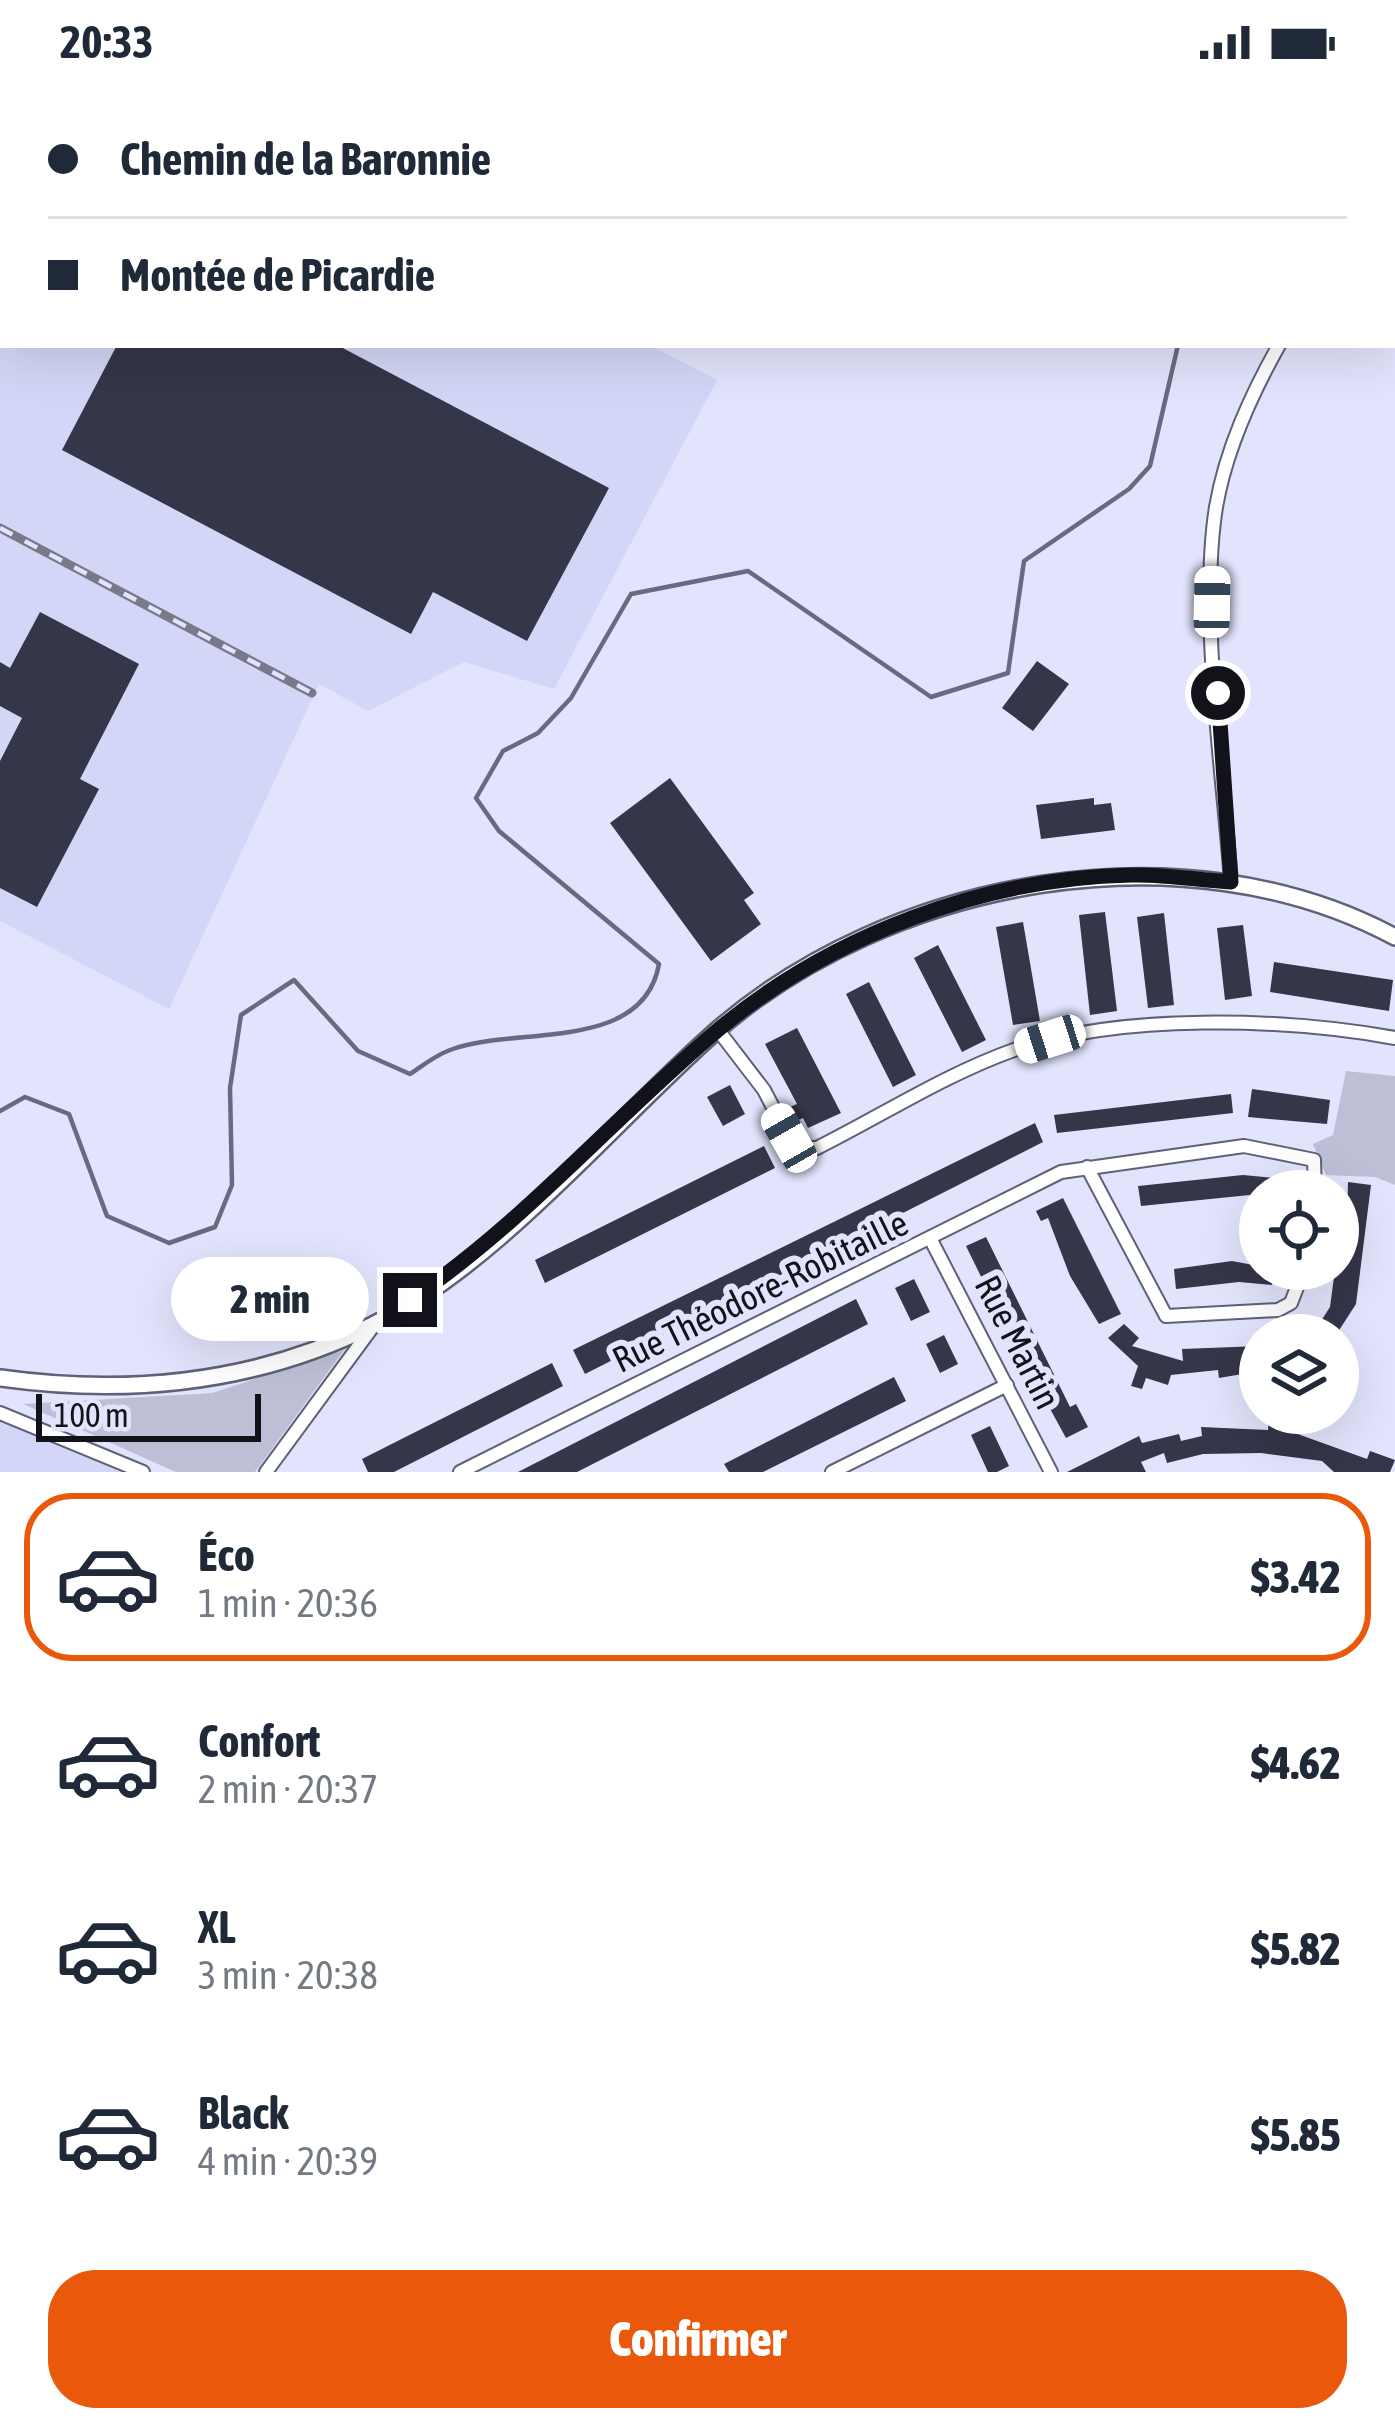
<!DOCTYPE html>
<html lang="fr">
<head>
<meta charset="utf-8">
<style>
	:root { --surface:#fff; --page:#f2f2f3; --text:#1f2937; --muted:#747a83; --line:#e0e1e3; --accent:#ea580c }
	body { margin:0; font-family:"Asap Condensed",sans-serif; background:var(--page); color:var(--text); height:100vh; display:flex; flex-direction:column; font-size:45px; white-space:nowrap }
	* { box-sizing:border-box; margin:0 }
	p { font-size:39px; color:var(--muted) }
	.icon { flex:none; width:66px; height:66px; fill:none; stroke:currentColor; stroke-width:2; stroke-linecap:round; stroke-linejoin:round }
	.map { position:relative; height:1388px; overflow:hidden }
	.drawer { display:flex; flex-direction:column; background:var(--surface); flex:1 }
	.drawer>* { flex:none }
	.guide { position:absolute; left:0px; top:0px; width:1395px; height:264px; box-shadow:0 12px 48px #0002; display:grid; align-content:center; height:264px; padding:0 48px; background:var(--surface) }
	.controls { position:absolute; left:1239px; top:1086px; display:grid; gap:24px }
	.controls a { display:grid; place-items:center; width:120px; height:120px; border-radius:50%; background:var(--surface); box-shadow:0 12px 48px #0002; font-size:60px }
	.scale { position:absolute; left:36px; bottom:30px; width:225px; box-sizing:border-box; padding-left:12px; border:6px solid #11121a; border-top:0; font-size:33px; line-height:42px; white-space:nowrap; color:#11121a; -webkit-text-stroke:9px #e1e4fc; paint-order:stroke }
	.end { position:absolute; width:54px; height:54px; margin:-27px; border:15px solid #11121a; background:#fff; box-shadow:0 0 0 6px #fff }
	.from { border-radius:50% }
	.bubble { position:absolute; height:84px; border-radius:42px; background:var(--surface); box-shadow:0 12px 48px #0002; font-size:39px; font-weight:800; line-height:84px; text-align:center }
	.car { position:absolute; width:36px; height:72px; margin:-36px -18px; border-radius:15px; box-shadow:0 0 9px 3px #0007; background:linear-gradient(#fff 24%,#345 0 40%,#fff 0 76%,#345 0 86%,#fff 0) }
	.guide b { display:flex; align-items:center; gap:42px; height:114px; font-size:45px }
	.guide b+b { border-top:3px solid var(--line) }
	.guide i { width:30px; height:30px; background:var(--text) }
	ul { padding:21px 0 0; list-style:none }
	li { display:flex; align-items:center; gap:36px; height:168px; margin:0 24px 18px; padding:0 24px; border:6px solid transparent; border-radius:48px }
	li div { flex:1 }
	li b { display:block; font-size:45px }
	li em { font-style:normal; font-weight:800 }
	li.on { border-color:var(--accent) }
	li>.icon { width:108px; height:108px; stroke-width:1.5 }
	.primary-button { display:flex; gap:24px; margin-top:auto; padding:24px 48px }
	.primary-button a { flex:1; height:138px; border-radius:48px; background:var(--accent); color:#fff; font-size:48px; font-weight:800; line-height:138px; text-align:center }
	.status { display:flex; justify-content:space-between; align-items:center; height:84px; padding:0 60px; background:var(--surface); direction:ltr }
	.status svg { height:33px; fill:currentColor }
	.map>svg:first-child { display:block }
	.built { fill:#d3d6f6 }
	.green { fill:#bdbfd6 }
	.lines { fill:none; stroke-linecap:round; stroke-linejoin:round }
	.stream { stroke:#686a80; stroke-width:4.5 }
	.building { fill:#343649 }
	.minor-casing { stroke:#5f6176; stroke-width:16 }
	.tertiary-casing { stroke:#5f6176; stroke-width:20 }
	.minor { stroke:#fff; stroke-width:12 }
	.tertiary { stroke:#fff; stroke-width:15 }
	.rail-casing { stroke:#787a8a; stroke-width:9 }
	.rail { stroke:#e1e4fc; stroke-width:4.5; stroke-dasharray:14; stroke-linecap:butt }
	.route { stroke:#11121a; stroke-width:15 }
	.labels { text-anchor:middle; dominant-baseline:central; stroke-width:12; stroke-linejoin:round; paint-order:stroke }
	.street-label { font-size:36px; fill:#11121a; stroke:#e1e4fc }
</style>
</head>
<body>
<div class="status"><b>20:33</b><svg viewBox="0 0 49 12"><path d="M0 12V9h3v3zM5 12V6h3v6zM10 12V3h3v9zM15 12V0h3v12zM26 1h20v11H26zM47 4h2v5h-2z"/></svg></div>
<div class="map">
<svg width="1395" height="1388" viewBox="0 0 1395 1388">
	<rect width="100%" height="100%" fill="#e1e4fc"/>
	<path class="built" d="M0 0 145 3H3V261H649L717 296 554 605 464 578 368 627 319 600 169 925 0 837Z
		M0 1325 128 1388H0Z"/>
	<path class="green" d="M1346 987 1395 992V1101L1375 1093 1326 1091 1313 1060 1333 1051Z
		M344 1266 255 1388H176L23 1320 212 1309Z"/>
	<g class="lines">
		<path class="stream" d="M1287 0 1288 3
			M0 1027 25 1013 69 1030 107 1132 169 1159 215 1143 232 1101 230 1004 241 931 294 896 358 967 410 990C422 982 436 971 450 966 516 941 643 970 659 880L499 747 476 714 503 667 538 649 571 614 631 510 748 487 931 613 1008 589 1024 477 1129 405 1150 382 1178 261"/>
	</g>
	<path class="building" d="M117 261H337L609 404 527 557 433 508 411 550 62 366Z
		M40 528 139 580 80 695 99 705 37 823 0 804V677L22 634 0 622V578L10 584Z
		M1037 577 1069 600 1033 647 1002 624Z
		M670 694 754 809 744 816 761 840 711 877 610 739Z
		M1094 714V721L1111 719 1115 746 1041 755 1036 721Z
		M1105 828 1117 927 1090 931 1079 831Z
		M1164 829 1174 921 1148 924 1137 833Z
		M1023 838 1040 937 1013 941 996 843Z
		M1243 841 1252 912 1225 916 1217 844Z
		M938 861 986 956 962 968 914 874Z
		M1274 878 1393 896 1389 927 1270 908Z
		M869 898 916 991 893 1003 846 910Z
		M797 944 841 1029 808 1044 803 1034 796 1037 790 1023 797 1020 765 960Z
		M730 1001 745 1030 723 1042 707 1013Z
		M1252 1005 1330 1016 1327 1040 1248 1033Z
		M1231 1010 1233 1029 1057 1049 1054 1031Z
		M1035 1039 1043 1058 585 1290 573 1266Z
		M764 1062 775 1084 545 1199 535 1176Z
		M1243 1091 1287 1095 1290 1107 1141 1122 1138 1102Z
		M1348 1098 1371 1101 1356 1220 1336 1251H1312L1330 1223 1341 1141 1347 1138Z
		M1063 1114 1121 1230 1099 1240 1070 1192 1048 1134 1041 1137 1036 1127Z
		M986 1153 1070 1323 1076 1320 1088 1343 1066 1354 1024 1277 1013 1271 1018 1268 966 1162Z
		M1232 1177 1274 1185 1272 1201 1239 1198 1176 1205 1174 1185Z
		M914 1195 930 1228 911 1237 895 1204Z
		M856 1215 868 1240 577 1388H518Z
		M1124 1240 1139 1254 1132 1262 1183 1277 1182 1265 1260 1262V1287L1219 1294 1218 1286 1171 1291 1168 1301 1146 1294 1142 1305 1131 1302 1138 1282 1108 1254Z
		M944 1251 958 1280 940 1289 926 1260Z
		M552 1279 563 1302 394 1388H368L362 1375Z
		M894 1293 906 1317 763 1388H729L724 1380Z
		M1269 1329H1282L1281 1344 1367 1375 1370 1367 1395 1376 1390 1388H1334L1322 1377 1261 1369 1203 1370 1167 1379 1164 1369 1141 1378 1146 1388H1067L1139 1352 1142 1359 1179 1350 1181 1357 1202 1352 1201 1343 1268 1346Z
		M990 1342 1009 1382 997 1388H988L971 1351Z"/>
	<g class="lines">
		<defs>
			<path id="minor" d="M1392 54 1395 48
				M1231 798C1223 687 1199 530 1216 423 1226 365 1251 311 1279 261
				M718 946 764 1006 789 1054 802 1064H817C881 1032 946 990 1014 966 1122 929 1283 934 1395 954
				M1087 1083 1166 1232 1278 1226 1291 1219 1304 1185
				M931 1156 1051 1388
				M0 1329 143 1388
				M266 1388 374 1241
				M460 1388 1061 1088 1244 1062 1314 1076 1315 1107
				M832 1388 1007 1301"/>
			<path id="tertiary" d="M0 1294C129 1312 253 1300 371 1242 497 1180 610 1041 715 948 890 794 1185 740 1395 853"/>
		</defs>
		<use href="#minor" class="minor-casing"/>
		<use href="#tertiary" class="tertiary-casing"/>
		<use href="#minor" class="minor"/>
		<use href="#tertiary" class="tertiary"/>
		<defs>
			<path id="rail" d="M0 444 312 609"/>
		</defs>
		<use href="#rail" class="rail-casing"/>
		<use href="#rail" class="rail"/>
	</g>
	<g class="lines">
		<path class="route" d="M410 1216C525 1138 613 1034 719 945 832 851 984 794 1131 791 1164 790 1198 796 1231 798L1218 609"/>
	</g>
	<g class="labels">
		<g class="street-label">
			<text transform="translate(760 1207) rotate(-26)">Rue Théodore-Robitaille</text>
			<text transform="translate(1018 1258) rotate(63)">Rue Martin</text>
		</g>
	</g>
</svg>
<div class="controls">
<a><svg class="icon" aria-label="locate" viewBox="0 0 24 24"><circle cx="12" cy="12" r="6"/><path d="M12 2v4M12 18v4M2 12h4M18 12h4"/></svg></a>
<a><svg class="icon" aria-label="layers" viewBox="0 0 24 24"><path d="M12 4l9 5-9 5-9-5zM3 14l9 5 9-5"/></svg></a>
</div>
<div class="scale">100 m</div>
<i class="end from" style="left:1218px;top:609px"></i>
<i class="end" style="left:410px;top:1216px"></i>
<div class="bubble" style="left:171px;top:1173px;width:198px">2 min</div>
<i class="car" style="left:1212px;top:518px;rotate:1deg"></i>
<i class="car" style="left:1050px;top:955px;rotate:252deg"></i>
<i class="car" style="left:789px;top:1054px;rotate:330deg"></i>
<div class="guide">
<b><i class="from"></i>Chemin de la Baronnie</b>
<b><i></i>Montée de Picardie</b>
</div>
</div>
<section class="drawer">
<ul>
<li class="on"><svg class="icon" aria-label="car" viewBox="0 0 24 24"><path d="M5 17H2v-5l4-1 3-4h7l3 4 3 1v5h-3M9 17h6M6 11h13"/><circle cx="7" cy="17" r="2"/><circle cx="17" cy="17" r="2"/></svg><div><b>Éco</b><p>1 min · 20:36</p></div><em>$3.42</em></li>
<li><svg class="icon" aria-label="car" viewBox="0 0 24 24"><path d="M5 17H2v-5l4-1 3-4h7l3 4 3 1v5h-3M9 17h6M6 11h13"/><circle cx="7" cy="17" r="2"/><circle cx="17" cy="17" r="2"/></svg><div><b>Confort</b><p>2 min · 20:37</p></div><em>$4.62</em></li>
<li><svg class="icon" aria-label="car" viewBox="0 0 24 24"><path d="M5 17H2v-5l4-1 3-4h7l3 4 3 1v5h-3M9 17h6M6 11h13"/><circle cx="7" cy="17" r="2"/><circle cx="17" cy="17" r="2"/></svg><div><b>XL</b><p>3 min · 20:38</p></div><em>$5.82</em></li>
<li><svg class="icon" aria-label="car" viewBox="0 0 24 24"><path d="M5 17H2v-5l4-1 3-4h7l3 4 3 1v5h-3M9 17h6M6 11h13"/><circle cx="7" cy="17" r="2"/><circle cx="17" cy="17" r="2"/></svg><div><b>Black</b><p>4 min · 20:39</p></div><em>$5.85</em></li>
</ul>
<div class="primary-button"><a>Confirmer</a></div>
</section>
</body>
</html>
